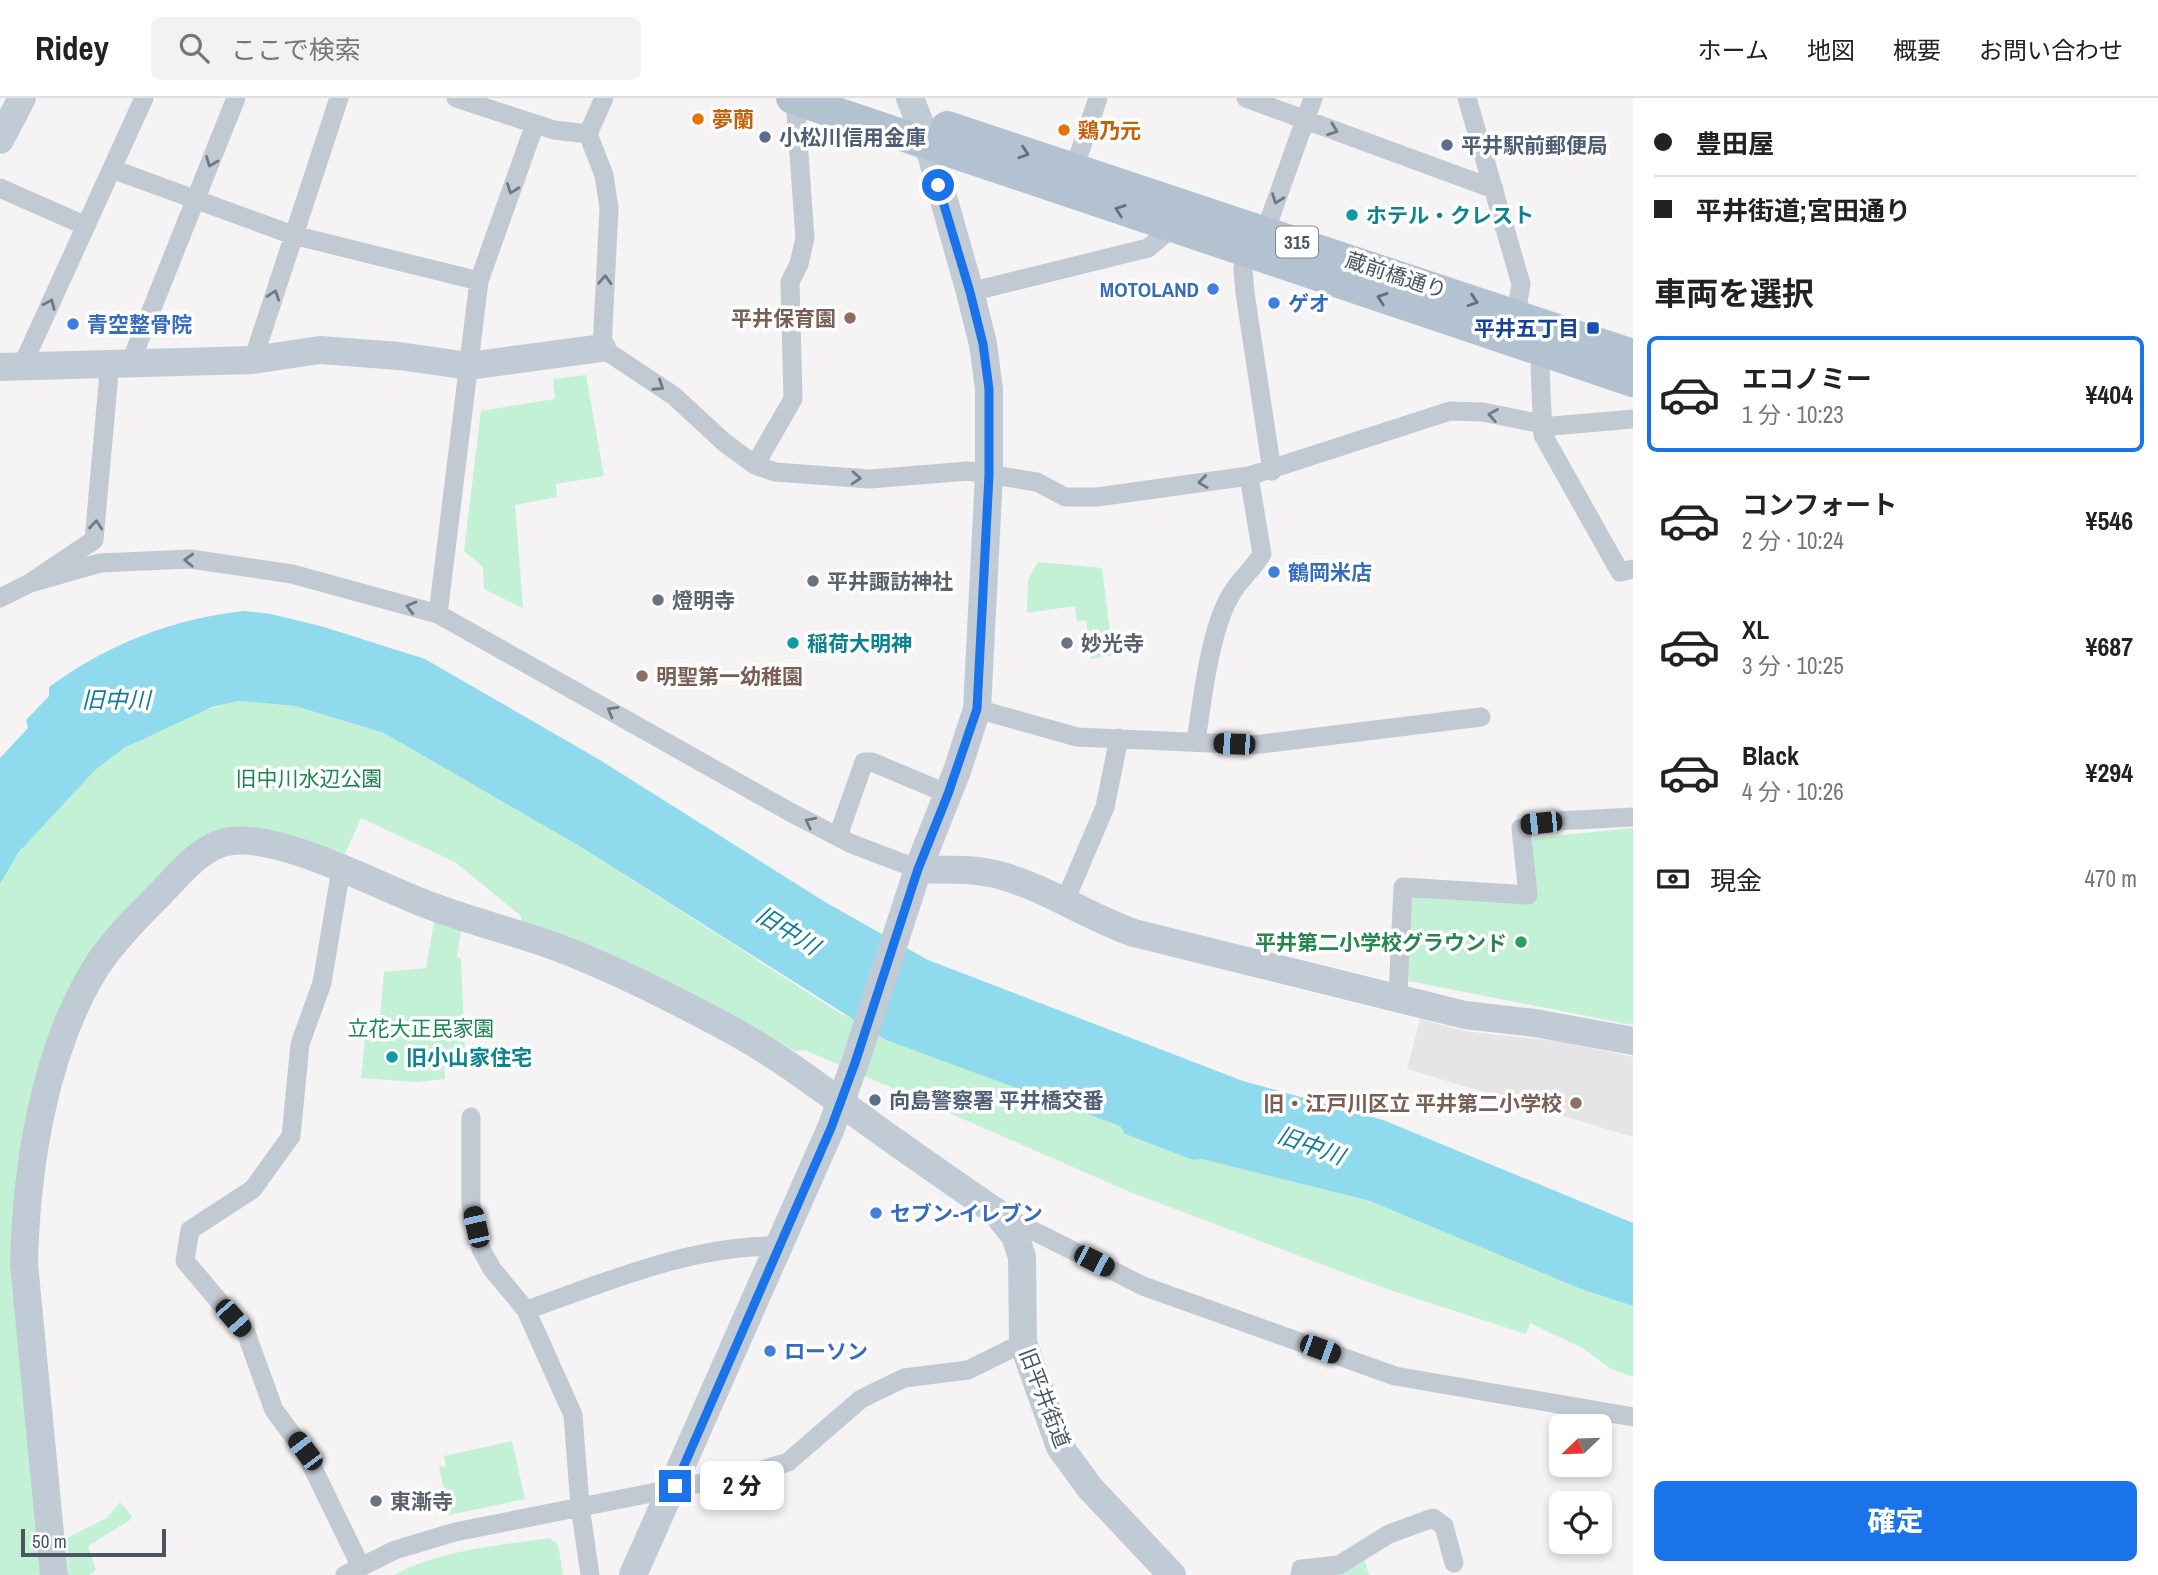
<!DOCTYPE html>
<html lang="ja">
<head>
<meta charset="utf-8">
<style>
	:root { --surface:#fff; --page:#f2f2f2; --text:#222; --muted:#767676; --line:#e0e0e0; --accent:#1a73e8 }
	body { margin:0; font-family:"Archivo Narrow","Noto Sans JP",sans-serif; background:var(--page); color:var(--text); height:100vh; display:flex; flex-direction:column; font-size:26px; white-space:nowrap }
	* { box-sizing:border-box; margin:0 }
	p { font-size:23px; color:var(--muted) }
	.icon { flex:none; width:38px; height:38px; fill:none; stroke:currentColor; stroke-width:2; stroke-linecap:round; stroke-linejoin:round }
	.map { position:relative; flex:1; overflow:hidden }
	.details { display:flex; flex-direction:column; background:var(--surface); width:525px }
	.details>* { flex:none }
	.top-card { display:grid; align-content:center; height:154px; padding:0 21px; background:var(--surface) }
	.needle { width:46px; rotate:247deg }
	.buttons { position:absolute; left:1549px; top:1316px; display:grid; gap:14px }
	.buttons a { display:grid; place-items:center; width:63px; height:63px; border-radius:10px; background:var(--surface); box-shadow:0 4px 10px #0003; font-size:35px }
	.scale { position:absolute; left:21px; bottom:18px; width:145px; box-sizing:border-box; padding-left:7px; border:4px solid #4a5661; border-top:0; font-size:19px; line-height:24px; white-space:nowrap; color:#4a5661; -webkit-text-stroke:5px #fff; paint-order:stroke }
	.end { position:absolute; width:32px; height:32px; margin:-16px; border:9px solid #1a73e8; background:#fff; box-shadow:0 0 0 4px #fff }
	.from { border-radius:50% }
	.bubble { position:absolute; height:49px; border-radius:10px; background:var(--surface); box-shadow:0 4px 10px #0003; font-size:23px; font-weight:800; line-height:49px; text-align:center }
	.car { position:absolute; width:21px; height:42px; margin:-21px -10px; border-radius:9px; box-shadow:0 0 5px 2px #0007; background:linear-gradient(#222 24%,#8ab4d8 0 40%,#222 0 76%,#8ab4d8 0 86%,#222 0) }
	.top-card b { display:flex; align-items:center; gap:24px; height:66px; font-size:26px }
	.top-card b+b { border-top:2px solid var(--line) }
	.top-card i { width:18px; height:18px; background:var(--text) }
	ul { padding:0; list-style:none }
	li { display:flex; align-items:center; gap:21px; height:116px; margin:0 14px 10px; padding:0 7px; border:4px solid transparent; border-radius:10px }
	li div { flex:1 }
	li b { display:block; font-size:26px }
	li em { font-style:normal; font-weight:800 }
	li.active { border-color:var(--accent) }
	li>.icon { width:63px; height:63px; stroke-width:1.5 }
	h2 { padding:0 21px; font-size:32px; line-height:84px }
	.pay { display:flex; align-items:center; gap:18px; height:77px; padding:0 21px; font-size:26px }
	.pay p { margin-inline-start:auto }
	.button { display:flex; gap:14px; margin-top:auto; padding:14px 21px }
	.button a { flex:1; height:80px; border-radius:10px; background:var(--accent); color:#fff; font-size:28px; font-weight:800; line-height:80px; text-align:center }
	header { display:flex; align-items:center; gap:42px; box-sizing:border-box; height:98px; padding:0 35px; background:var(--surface); border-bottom:2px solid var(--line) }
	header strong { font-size:33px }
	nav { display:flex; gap:38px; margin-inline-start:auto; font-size:24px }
	.search { width:490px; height:63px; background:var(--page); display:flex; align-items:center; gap:18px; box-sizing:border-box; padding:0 24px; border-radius:10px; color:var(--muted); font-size:26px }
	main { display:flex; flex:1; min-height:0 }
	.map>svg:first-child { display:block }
	.education { fill:#e6e4e5 }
	.green { fill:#c3f1d5 }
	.water { fill:#90daee }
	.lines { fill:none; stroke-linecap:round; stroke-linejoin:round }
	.street { stroke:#c1cad2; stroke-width:19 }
	.secondary { stroke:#c1cbd6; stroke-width:28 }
	.primary { stroke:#b3c2d1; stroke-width:32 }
	.oneway { stroke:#6e7983 }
	.oneway2 { stroke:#64717d }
	.route { stroke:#1a73e8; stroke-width:9 }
	.food-dot { fill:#e8710a; stroke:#fff; stroke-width:2.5 }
	.service-dot { fill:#5c6f8a; stroke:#fff; stroke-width:2.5 }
	.culture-dot { fill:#0f9aa8; stroke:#fff; stroke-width:2.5 }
	.shop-dot { fill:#3f7fe0; stroke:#fff; stroke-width:2.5 }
	.education-dot { fill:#8d6e63; stroke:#fff; stroke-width:2.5 }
	.transit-dot { fill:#1a4fb4; stroke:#fff; stroke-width:2.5 }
	.worship-dot { fill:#6b7280; stroke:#fff; stroke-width:2.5 }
	.leisure-dot { fill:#2e9e5b; stroke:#fff; stroke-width:2.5 }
	.labels { text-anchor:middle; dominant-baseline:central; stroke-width:7; stroke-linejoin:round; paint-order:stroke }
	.shield { fill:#fff; stroke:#808990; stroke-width:2 }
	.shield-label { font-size:19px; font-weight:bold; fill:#4a5661 }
	.food-label { font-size:21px; font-weight:bold; fill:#c56008; stroke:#fff; text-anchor:start }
	.service-label { font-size:21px; font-weight:bold; fill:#4e5e75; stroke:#fff; text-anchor:start }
	.culture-label { font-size:21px; font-weight:bold; fill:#0d838f; stroke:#fff; text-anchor:start }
	.street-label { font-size:21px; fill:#4a5661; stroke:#fff }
	.shop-label { font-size:21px; font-weight:bold; fill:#366cbe; stroke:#fff; text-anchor:start }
	.education-label { font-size:21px; font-weight:bold; fill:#785e54; stroke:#fff; text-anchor:end }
	.transit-label { font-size:21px; font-weight:bold; fill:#164399; stroke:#fff; text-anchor:end }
	.worship-label { font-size:21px; font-weight:bold; fill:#5b616d; stroke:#fff; text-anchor:start }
	.park-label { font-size:21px; fill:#17864f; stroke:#fff }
	.leisure-label { font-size:21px; font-weight:bold; fill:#27864d; stroke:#fff; text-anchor:end }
	.water-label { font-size:23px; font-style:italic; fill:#0c7c9b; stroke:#fff }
</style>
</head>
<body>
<header>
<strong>Ridey</strong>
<div class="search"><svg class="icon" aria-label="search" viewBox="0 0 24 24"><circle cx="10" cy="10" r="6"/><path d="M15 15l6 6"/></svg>ここで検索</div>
<nav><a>ホーム</a><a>地図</a><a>概要</a><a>お問い合わせ</a></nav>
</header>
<main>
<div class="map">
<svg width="1633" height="1477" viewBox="0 0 1633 1477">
	<rect width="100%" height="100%" fill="#f5f3f3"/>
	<path class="education" d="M1420 921 1464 933 1562 944 1633 959V1039L1407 971Z"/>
	<path class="green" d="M586 277 604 378 556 386 557 399 515 407 523 510 484 491 483 469 464 453 481 313 555 301 553 281Z
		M1038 464 1102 470 1113 557 1091 561 1086 522 1077 523 1075 508 1027 515 1028 482Z
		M239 603 295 608 384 635 581 749 841 916 1120 1028 1125 1036 1193 1062 1202 1060 1370 1103 1581 1191 1633 1208V1279L1611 1271 1584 1251 1530 1225 1526 1236 1387 1191 1130 1094 805 952 795 953 713 909 521 829V818L455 764 361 720 342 762 254 730 100 847 29 1038 46 1477H0V786C11 760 30 741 49 721 65 705 80 684 97 670 137 638 189 614 239 603Z
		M1633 730V927L1409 883 1410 805 1415 798 1528 805 1529 746 1534 740Z
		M435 818 462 828 457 859 461 861 465 954 444 965 445 981 417 984 361 980 367 921H380L384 874 426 870Z
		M512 1343 525 1401 449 1417 439 1369 446 1368 444 1358Z
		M120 1404 132 1418 130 1422 88 1448 96 1472 89 1477H68L67 1440 107 1420Z
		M549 1440 558 1446 563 1477H394C440 1452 497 1448 549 1440Z
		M1365 1463 1369 1477H1307L1341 1473Z"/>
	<path class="water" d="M244 513 271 516 324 529 425 561 600 662 825 804 928 862 1243 983 1383 1022 1633 1125V1208L1581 1191 1370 1103 1202 1061 1193 1062 1125 1036 1120 1028 886 942 581 749 384 635 295 608 239 603 212 609 124 650 95 672 18 755 0 786V660L28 630 26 622 49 598V589C108 546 172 521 244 513Z"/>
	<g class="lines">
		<path class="street" d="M456 0 554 32 588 36
			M604 0 588 36 604 77 609 110 602 250 674 298 725 345 755 367 775 374 870 381 968 373 1037 384 1065 399H1097L1249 378 1450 313 1483 314 1552 328 1633 321
			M1246 0 1494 91
			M1467 0 1521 186 1516 218
			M112 71 293 137 479 183
			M1074 71 1098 0
			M0 90 86 128
			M1265 134 1313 0
			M1247 155 1243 170 1245 195 1272 373
			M970 194 1148 150 1172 130
			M1543 255 1540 269 1543 337 1620 474 1633 471
			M253 262 339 0
			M131 263 236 0
			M22 268 144 0
			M755 367 793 301 790 184 799 166 805 140 795 1
			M30 485 100 465 190 461 292 476 438 516 790 714 852 746 918 771
			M0 500 30 485 94 442 110 264
			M438 516 479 183 535 26
			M977 611 1077 639 1253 647 1481 619
			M1196 644C1202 603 1210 529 1232 495 1240 481 1254 470 1262 456L1249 378
			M838 738 864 664H872L948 696
			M341 771 322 885 300 946 291 1038 253 1091 190 1132 185 1163 246 1235 274 1312 305 1354 361 1469
			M1065 803 1105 709 1119 640
			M1398 899 1403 789 1528 797 1521 730 1556 723 1633 719
			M471 1019V1107L481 1151 492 1171 526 1212 573 1317 580 1408 590 1477
			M1002 1117 1143 1188 1395 1278 1633 1319
			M526 1212C607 1184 691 1147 778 1148
			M345 1477 395 1452 455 1434 752 1375 788 1364 861 1301 904 1280 968 1272 1023 1245
			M1300 1477 1301 1471 1339 1467 1389 1436 1433 1420 1444 1428 1454 1465"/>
		<path class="secondary" d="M0 42 22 0
			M0 269 253 262 320 252 399 258 469 268 602 250
			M918 771C944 772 973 770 999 777 1047 790 1088 819 1134 835L1465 917 1535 925 1633 943
			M54 1477 24 1166C26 1070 44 954 95 871 112 844 139 817 162 794 181 774 203 746 232 743 280 737 371 784 418 803 462 821 509 832 554 848 613 870 671 900 726 929 775 955 818 988 862 1020 906 1052 951 1083 996 1114L1015 1138 1022 1159 1023 1245 1060 1349 1090 1390 1172 1477
			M633 1477 831 1030 855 965 918 771 957 673 977 611 989 377V291L983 246 970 194 928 46 910 0"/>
		<path class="primary" d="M792 0 1633 283
			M947 29 1633 257"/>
	</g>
	<defs><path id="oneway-chevron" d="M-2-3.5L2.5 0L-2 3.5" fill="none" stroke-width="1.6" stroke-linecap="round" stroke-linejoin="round" transform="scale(1.75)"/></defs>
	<g class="oneway">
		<use href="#oneway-chevron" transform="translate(1333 32) rotate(20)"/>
		<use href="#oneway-chevron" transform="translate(211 64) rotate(111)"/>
		<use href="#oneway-chevron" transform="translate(512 91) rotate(110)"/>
		<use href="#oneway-chevron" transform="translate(1277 101) rotate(110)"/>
		<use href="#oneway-chevron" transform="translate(605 182) rotate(-87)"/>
		<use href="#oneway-chevron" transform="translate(274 197) rotate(-72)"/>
		<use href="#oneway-chevron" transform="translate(50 206) rotate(-66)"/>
		<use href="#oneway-chevron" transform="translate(659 288) rotate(33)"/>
		<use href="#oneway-chevron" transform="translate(1493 317) rotate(-170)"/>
		<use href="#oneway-chevron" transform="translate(856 380) rotate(4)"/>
		<use href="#oneway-chevron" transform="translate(1203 384) rotate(173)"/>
		<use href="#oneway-chevron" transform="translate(96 427) rotate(-85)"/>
		<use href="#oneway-chevron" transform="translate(189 462) rotate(-178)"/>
		<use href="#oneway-chevron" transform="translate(411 509) rotate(-165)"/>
		<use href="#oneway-chevron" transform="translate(612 613) rotate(-150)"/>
		<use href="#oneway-chevron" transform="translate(810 724) rotate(-153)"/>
	</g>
	<g class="oneway2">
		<use href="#oneway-chevron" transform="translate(1024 55) rotate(18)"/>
		<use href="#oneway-chevron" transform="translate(1120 112) rotate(-161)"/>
		<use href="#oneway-chevron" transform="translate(1382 200) rotate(-161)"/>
		<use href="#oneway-chevron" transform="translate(1473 203) rotate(18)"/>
	</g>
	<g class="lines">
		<path class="route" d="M675 1388 831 1030 855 965 918 771 948 696 977 611 989 377V291L983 246 970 194 938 87"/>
	</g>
	<g class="food-dot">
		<circle cx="698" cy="21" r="7"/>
		<circle cx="1064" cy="32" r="7"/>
	</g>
	<g class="service-dot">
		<circle cx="765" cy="39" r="7"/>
		<circle cx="1447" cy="47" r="7"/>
		<circle cx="875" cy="1002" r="7"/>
	</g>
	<g class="culture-dot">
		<circle cx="1352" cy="117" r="7"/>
		<circle cx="793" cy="545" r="7"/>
		<circle cx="392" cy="959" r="7"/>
	</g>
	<g class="shop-dot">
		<circle cx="1213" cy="191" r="7"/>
		<circle cx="1274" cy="205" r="7"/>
		<circle cx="73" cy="226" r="7"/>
		<circle cx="1274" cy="474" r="7"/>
		<circle cx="876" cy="1115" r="7"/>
		<circle cx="770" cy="1253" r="7"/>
	</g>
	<g class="education-dot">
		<circle cx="850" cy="220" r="7"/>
		<circle cx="642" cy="578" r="7"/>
		<circle cx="1576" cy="1005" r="7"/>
	</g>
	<rect class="transit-dot" x="1586" y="223" width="14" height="14" rx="3.5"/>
	<g class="worship-dot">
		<circle cx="813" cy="483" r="7"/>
		<circle cx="658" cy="502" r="7"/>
		<circle cx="1067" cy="545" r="7"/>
		<circle cx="376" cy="1403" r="7"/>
	</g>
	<circle class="leisure-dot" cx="1521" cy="844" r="7"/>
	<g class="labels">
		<rect class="shield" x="1276" y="128.5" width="42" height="31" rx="5"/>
		<g class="shield-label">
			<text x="1297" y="144">315</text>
		</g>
		<g class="food-label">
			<text x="712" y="21">夢蘭</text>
			<text x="1078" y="32">鶏乃元</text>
		</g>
		<g class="service-label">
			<text x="779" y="39">小松川信用金庫</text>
			<text x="1461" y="47">平井駅前郵便局</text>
			<text x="889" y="1002">向島警察署 平井橋交番</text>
		</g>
		<g class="culture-label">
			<text x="1366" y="117">ホテル・クレスト</text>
			<text x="807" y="545">稲荷大明神</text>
			<text x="406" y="959">旧小山家住宅</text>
		</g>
		<g class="street-label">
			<text transform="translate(1396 177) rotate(18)">蔵前橋通り</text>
			<text transform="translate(1045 1300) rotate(69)">旧平井街道</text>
		</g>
		<g class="shop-label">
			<text x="1199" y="191" text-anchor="end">MOTOLAND</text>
			<text x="1288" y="205">ゲオ</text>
			<text x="87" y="226">青空整骨院</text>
			<text x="1288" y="474">鶴岡米店</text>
			<text x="890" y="1115">セブン-イレブン</text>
			<text x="784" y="1253">ローソン</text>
		</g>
		<g class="education-label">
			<text x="836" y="220">平井保育園</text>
			<text x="656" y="578" text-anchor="start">明聖第一幼稚園</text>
			<text x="1562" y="1005">旧・江戸川区立 平井第二小学校</text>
		</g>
		<g class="transit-label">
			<text x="1579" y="230">平井五丁目</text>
		</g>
		<g class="worship-label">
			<text x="827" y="483">平井諏訪神社</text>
			<text x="672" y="502">燈明寺</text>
			<text x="1081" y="545">妙光寺</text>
			<text x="390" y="1403">東漸寺</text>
		</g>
		<g class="park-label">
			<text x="309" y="680">旧中川水辺公園</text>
			<text x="421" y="930">立花大正民家園</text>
		</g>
		<g class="leisure-label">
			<text x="1507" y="844">平井第二小学校グラウンド</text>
		</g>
		<g class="water-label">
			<text x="116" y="601">旧中川</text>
			<text transform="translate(788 832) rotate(32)">旧中川</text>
			<text transform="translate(1311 1047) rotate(20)">旧中川</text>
		</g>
	</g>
</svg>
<div class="buttons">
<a><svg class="needle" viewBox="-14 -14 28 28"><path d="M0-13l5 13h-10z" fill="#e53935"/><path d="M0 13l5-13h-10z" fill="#767676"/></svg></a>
<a><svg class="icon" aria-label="locate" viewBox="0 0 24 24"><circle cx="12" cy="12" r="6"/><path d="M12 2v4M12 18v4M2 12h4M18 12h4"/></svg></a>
</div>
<div class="scale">50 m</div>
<i class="end from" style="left:938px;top:87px"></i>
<i class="end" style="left:675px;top:1388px"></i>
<div class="bubble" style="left:700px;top:1363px;width:84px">2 分</div>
<i class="car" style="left:1234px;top:646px;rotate:272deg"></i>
<i class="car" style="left:1541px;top:725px;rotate:264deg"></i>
<i class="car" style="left:476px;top:1129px;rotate:347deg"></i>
<i class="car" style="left:1094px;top:1163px;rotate:117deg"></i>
<i class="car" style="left:233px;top:1220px;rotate:139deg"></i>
<i class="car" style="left:1320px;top:1251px;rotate:110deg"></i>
<i class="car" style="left:305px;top:1353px;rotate:323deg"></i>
</div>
<section class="details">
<div class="top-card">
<b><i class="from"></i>豊田屋</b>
<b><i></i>平井街道;宮田通り</b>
</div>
<h2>車両を選択</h2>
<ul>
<li class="active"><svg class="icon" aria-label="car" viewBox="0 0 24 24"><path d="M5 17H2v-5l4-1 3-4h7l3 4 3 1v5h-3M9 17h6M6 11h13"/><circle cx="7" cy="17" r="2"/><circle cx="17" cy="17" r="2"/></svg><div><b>エコノミー</b><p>1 分 · 10:23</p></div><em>¥404</em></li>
<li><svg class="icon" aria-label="car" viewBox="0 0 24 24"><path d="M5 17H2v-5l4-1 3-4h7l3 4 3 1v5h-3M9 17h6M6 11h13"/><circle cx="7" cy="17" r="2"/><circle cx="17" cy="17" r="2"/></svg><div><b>コンフォート</b><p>2 分 · 10:24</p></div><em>¥546</em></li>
<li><svg class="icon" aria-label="car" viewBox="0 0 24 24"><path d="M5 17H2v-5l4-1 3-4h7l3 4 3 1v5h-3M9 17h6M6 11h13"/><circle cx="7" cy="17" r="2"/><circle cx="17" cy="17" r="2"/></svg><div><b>XL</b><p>3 分 · 10:25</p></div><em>¥687</em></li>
<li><svg class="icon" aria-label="car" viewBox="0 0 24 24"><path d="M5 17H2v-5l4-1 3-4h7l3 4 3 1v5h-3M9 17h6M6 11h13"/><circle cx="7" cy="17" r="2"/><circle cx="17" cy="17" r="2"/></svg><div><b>Black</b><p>4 分 · 10:26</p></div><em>¥294</em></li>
</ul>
<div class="pay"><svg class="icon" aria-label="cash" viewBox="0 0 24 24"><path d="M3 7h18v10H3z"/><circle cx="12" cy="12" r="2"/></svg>現金<p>470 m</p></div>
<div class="button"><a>確定</a></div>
</section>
</main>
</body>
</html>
